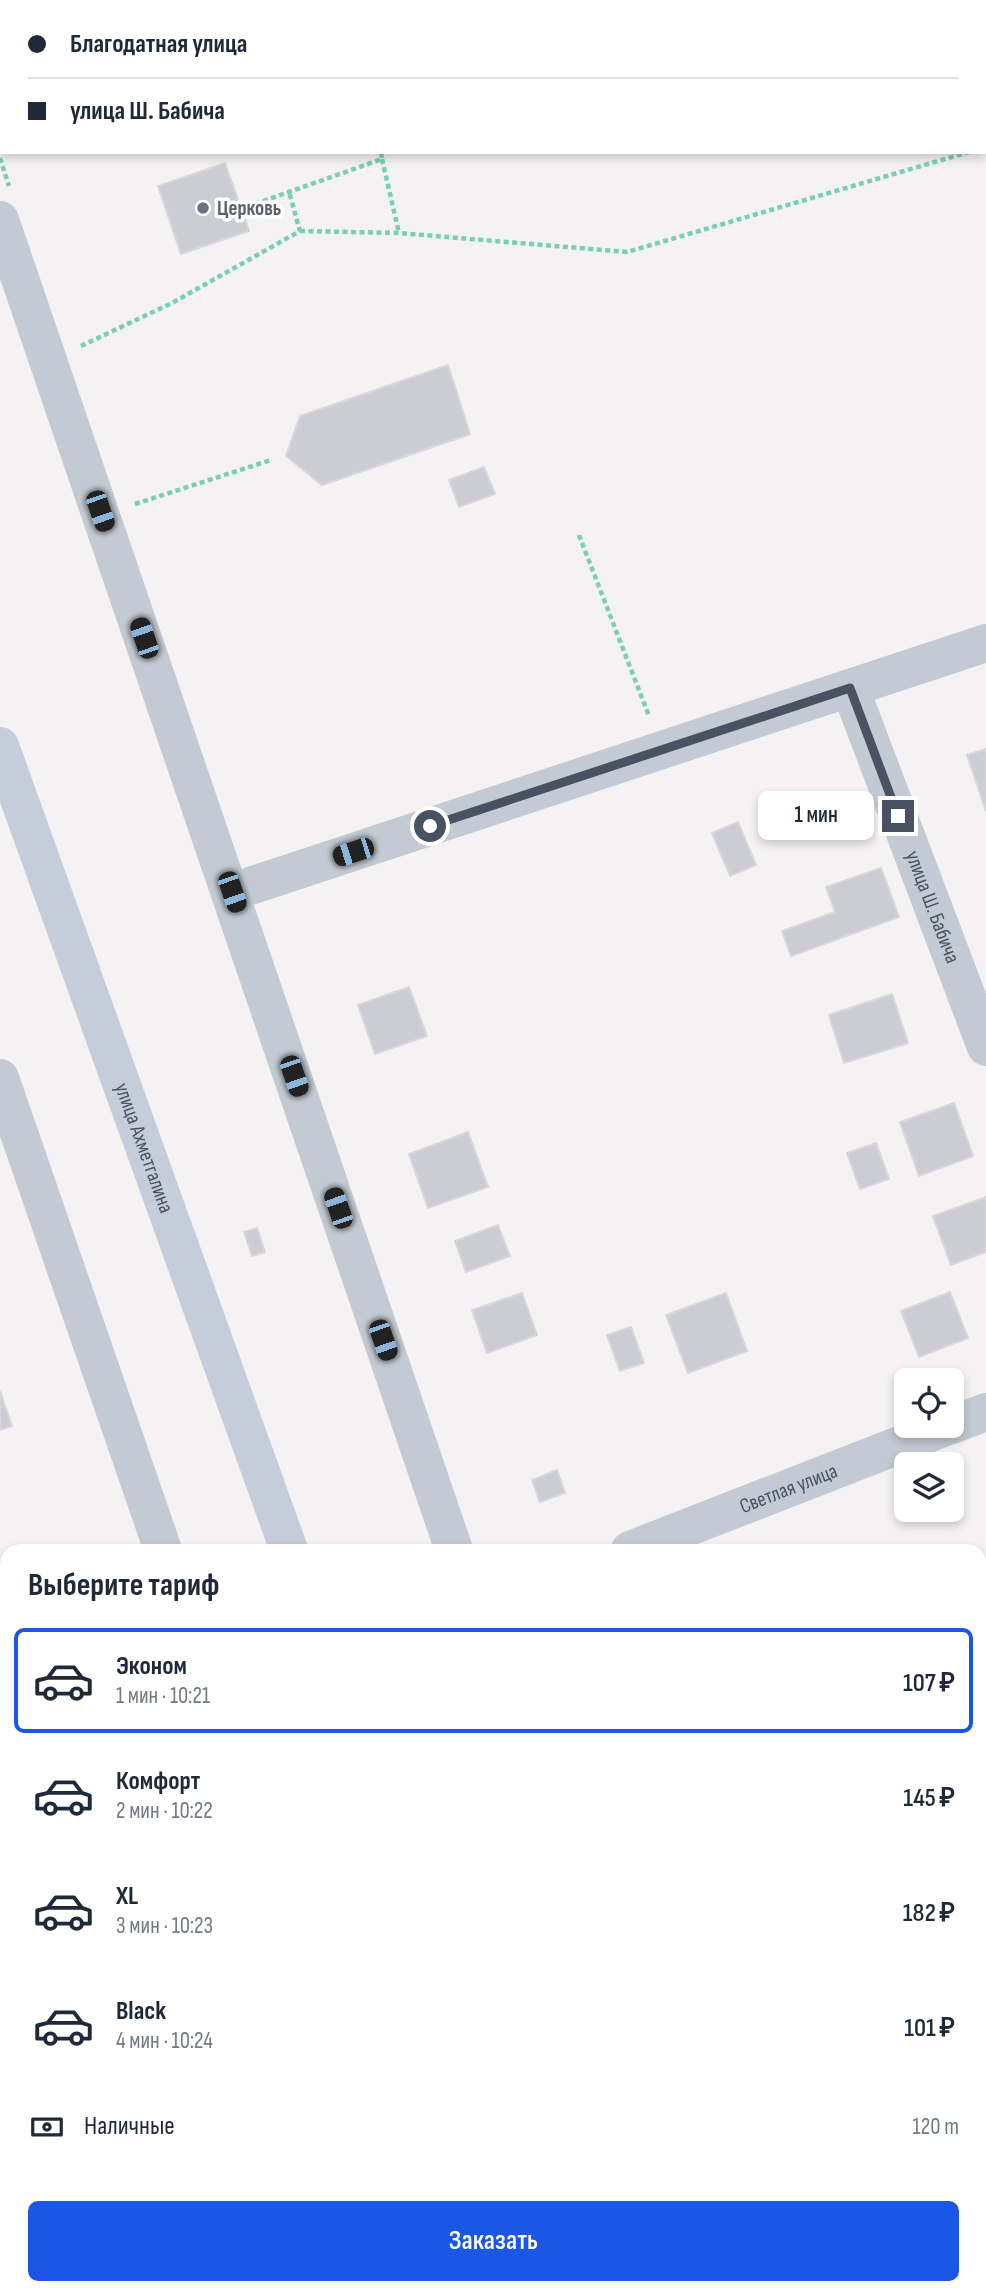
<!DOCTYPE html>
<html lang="ru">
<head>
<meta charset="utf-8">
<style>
	:root { --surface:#fff; --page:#f6f6f7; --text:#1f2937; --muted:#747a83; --line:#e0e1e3; --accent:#1a57e6 }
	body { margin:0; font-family:"Sofia Sans Condensed",sans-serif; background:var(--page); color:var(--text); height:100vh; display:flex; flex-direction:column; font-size:26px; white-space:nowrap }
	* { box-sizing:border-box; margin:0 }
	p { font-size:23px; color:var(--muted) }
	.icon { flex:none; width:38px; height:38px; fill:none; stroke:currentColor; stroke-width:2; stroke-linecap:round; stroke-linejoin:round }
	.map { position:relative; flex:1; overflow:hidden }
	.sheet { position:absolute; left:0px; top:1544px; width:987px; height:751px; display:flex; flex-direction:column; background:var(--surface); border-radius:21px 21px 0 0; box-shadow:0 4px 10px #0003 }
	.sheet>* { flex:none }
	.guide { position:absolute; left:0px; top:0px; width:987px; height:154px; box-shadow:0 4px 10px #0003; display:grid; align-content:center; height:154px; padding:0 28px; background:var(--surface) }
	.fabs { position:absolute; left:894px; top:1368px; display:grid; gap:14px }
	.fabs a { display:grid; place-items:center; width:70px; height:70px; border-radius:10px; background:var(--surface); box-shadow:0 4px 10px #0003; font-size:35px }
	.end { position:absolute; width:32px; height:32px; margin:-16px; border:9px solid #495260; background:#fff; box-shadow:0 0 0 4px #fff }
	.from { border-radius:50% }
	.bubble { position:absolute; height:49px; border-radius:10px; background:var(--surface); box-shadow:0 4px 10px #0003; font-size:23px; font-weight:600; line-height:49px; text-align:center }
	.car { position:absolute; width:21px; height:42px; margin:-21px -10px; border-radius:9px; box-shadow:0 0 5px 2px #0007; background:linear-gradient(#222 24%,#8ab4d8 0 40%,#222 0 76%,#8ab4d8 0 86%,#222 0) }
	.guide b { display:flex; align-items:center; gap:24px; height:66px; font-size:26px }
	.guide b+b { border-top:2px solid var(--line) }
	.guide i { width:18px; height:18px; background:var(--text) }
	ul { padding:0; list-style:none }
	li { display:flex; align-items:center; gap:21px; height:105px; margin:0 14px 10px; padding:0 14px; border:4px solid transparent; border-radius:10px }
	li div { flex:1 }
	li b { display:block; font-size:26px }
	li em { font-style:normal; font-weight:600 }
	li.selected { border-color:var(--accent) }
	li>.icon { width:63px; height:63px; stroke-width:1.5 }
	h2 { padding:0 28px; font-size:32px; line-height:84px }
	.pay { display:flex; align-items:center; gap:18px; height:77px; padding:0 28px; font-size:26px }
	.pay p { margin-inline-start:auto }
	.button { display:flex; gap:14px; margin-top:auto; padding:14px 28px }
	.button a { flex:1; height:80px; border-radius:10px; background:var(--accent); color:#fff; font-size:28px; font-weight:600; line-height:80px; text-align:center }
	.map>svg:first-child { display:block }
	.building { fill:#cccdd4; stroke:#d6d7dd; stroke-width:2 }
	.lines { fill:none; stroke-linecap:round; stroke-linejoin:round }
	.path { stroke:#79cfb1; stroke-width:4.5; stroke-dasharray:5 3.5; stroke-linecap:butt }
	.minor { stroke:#c3cad3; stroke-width:38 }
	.secondary { stroke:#c5ccda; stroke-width:38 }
	.route { stroke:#495260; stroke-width:9 }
	.worship-dot { fill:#6b7280; stroke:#fff; stroke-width:2.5 }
	.labels { text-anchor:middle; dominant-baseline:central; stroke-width:7; stroke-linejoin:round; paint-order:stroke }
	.worship-label { font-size:21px; font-weight:bold; fill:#5b616d; stroke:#fff; text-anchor:start }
	.street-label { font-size:21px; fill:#495260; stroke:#fff }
</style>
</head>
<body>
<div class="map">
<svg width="986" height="2294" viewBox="0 0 986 2294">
	<rect width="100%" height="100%" fill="#f4f2f2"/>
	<path class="building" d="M225 163 249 231 181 254 158 186Z
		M448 365 470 434 322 485 286 456 300 416Z
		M484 467 495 494 459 507 449 480Z
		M986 749V811L967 755Z
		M738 822 756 865 730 876 712 833Z
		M881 868 899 917 791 956 782 931 835 912 826 887Z
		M409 987 427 1036 375 1054 358 1005Z
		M892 994 908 1043 844 1063 829 1015Z
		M954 1103 973 1156 919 1176 900 1122Z
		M468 1132 488 1187 428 1208 409 1154Z
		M876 1143 889 1179 860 1189 847 1153Z
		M986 1197V1252L951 1265 933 1216Z
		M498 1225 510 1256 466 1272 455 1241Z
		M257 1228 265 1252 252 1256 244 1232Z
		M950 1292 968 1338 919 1357 901 1311Z
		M522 1293 537 1335 487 1353 472 1310Z
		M726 1293 747 1351 688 1373 666 1315Z
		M631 1327 644 1363 620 1371 607 1335Z
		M0 1391 12 1426 0 1430Z
		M557 1470 565 1493 540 1502 532 1480Z
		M7 2194V2267L3 2268 0 2259V2197Z
		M279 2287H296L299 2294H259Z"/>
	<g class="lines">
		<path class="path" d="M348 0 349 2
			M985 148 986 147
			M0 158 9 186
			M382 159 399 233
			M255 204 382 159 381 152
			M300 231 399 233 627 252 969 152
			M81 346 172 303 300 231 289 192
			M135 504 271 460
			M579 535 649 716"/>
		<g class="minor">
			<path d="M0 220 454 1550"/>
			<path id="s1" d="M850 688 986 1047"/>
			<path d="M232 892 986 643"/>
			<path d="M0 1078 163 1550"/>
			<path d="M952 1425 986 1412"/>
			<path id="s2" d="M630 1550 948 1426"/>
			<path d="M0 1765 7 1763"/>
			<path d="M410 2287 413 2294"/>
			<path d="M700 2287 703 2294"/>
			<path d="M33 2294 52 2287"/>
		</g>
		<g class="secondary">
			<path id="s3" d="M0 746 289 1550"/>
			<path d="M548 2287 550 2294"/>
		</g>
	</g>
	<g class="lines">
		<path class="route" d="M430 826 850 688 898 816"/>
	</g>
	<circle class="worship-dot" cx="203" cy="208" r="7"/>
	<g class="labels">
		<g class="worship-label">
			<text x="217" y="208">Церковь</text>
		</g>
		<g class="street-label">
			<text stroke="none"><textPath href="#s1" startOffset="234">улица Ш. Бабича</textPath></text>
			<text stroke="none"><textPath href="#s3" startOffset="427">улица Ахметгалина</textPath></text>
			<text stroke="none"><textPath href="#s2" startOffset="170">Светлая улица</textPath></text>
		</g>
	</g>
</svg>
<div class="fabs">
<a><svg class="icon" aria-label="locate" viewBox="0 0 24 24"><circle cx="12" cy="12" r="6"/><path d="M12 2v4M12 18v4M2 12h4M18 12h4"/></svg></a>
<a><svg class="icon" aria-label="layers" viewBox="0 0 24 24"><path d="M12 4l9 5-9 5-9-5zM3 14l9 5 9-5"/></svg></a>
</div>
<i class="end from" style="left:430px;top:826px"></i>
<i class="end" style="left:898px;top:816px"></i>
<div class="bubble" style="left:758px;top:791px;width:116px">1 мин</div>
<i class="car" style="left:100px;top:511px;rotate:161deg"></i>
<i class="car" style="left:144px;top:638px;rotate:341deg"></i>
<i class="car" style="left:353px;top:852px;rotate:252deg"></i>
<i class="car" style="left:232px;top:892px;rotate:161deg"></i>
<i class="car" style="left:294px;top:1076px;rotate:161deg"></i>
<i class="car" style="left:338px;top:1208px;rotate:341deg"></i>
<i class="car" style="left:383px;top:1340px;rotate:161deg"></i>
<div class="guide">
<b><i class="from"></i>Благодатная улица</b>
<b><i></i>улица Ш. Бабича</b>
</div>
<section class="sheet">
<h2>Выберите тариф</h2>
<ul>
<li class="selected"><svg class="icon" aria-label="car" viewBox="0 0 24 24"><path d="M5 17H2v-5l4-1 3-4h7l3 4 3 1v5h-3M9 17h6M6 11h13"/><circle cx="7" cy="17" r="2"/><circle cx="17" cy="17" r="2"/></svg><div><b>Эконом</b><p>1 мин · 10:21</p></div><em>107 ₽</em></li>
<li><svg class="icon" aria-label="car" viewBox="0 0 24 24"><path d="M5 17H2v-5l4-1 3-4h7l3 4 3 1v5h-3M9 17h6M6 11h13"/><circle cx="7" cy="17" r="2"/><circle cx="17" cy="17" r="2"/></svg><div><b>Комфорт</b><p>2 мин · 10:22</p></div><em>145 ₽</em></li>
<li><svg class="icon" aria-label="car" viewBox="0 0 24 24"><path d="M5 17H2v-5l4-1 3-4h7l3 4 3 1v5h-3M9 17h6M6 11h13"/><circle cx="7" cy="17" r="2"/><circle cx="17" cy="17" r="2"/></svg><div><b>XL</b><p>3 мин · 10:23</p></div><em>182 ₽</em></li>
<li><svg class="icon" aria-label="car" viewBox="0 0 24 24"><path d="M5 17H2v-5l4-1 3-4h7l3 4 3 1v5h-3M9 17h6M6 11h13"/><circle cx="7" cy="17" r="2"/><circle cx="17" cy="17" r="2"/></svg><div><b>Black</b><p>4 мин · 10:24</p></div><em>101 ₽</em></li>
</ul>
<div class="pay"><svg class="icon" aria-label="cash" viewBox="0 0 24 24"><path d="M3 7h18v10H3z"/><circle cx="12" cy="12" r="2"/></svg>Наличные<p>120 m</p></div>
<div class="button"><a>Заказать</a></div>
</section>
</div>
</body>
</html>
